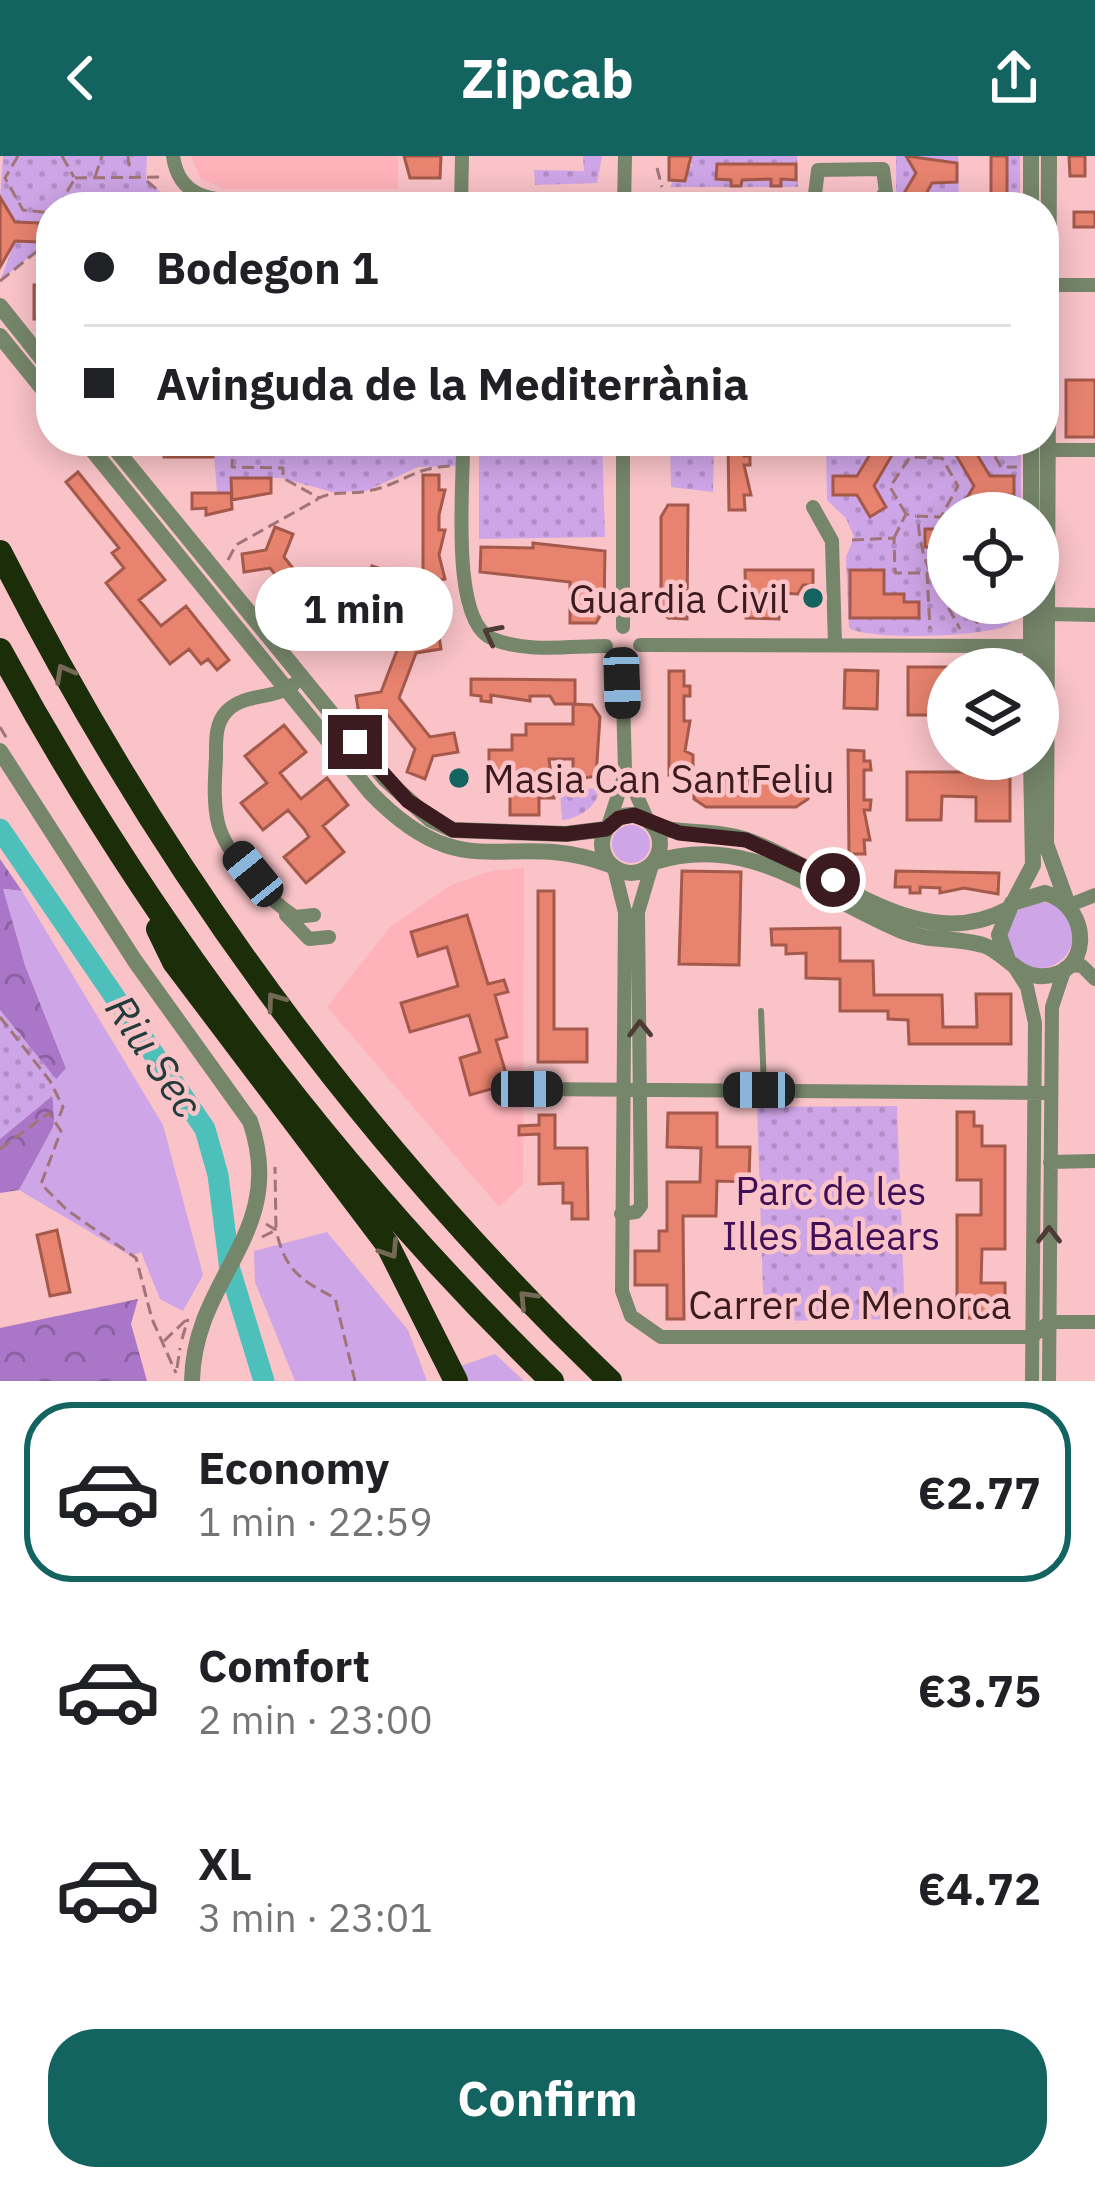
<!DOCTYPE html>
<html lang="en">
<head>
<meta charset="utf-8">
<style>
	:root { --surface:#fff; --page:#f2f2f2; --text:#202124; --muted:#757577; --line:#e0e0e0; --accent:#136360 }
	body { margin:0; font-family:"IBM Plex Sans",sans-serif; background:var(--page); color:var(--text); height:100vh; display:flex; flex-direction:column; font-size:45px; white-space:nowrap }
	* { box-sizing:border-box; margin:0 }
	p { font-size:39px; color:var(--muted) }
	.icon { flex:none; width:66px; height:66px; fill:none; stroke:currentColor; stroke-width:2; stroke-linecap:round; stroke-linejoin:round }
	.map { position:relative; height:1225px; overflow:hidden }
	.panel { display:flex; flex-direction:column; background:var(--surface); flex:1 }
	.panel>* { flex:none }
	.top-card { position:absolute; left:36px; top:36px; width:1023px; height:264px; border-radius:48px; box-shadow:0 6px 30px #0003; display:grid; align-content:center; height:264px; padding:0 48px; background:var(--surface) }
	.controls { position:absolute; left:927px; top:336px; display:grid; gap:24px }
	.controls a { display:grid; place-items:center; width:132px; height:132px; border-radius:50%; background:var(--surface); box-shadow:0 6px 30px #0003; font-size:60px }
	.end { position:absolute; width:54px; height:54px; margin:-27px; border:15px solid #3b1b1f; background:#fff; box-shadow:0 0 0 6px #fff }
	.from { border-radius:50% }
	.bubble { position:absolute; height:84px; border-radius:42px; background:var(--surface); box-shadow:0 6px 30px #0003; font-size:39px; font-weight:700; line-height:84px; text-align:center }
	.car { position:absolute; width:36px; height:72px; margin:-36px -18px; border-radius:15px; box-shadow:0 0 9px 3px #0007; background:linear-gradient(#222 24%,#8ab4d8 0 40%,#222 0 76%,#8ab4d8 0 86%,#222 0) }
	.top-card b { display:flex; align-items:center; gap:42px; height:114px; font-size:45px }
	.top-card b+b { border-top:3px solid var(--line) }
	.top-card i { width:30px; height:30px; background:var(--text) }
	ul { padding:21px 0 0; list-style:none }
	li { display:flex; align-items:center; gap:36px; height:180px; margin:0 24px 18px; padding:0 24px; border:6px solid transparent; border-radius:48px }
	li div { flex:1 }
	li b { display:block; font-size:45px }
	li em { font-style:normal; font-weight:700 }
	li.active { border-color:var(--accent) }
	li>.icon { width:108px; height:108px; stroke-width:1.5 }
	.action { display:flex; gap:24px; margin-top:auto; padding:24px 48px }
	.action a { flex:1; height:138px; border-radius:48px; background:var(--accent); color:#fff; font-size:48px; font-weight:700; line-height:138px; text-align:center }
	header { display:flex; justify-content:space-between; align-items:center; height:156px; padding:0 48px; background:var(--accent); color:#fff; font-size:54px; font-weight:700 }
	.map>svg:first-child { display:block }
	.built { fill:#ffb2ba }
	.grass { fill:url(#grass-dots) }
	.forest { fill:url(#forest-crowns) }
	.garden { fill:#cea5e7 }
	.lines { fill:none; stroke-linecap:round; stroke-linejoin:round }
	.river { stroke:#4ec0bc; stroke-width:21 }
	.building { fill:#e7836f; stroke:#a4594a; stroke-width:3 }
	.path { stroke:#a07479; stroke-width:3; stroke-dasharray:12 6; stroke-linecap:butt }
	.service { stroke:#76866a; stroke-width:6 }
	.minor { stroke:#76866a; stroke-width:14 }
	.tertiary { stroke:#76866a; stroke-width:16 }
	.motorway { stroke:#1c2d0a; stroke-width:24 }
	.oneway { stroke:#4d3b36 }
	.oneway2 { stroke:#746956 }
	.route { stroke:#3b1b1f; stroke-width:15 }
	.poi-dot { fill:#136360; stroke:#f9c3c8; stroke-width:4.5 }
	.labels { text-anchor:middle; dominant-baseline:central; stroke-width:9; stroke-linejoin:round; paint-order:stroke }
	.poi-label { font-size:39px; fill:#3b1b1f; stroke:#f9c3c8; text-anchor:end }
	.park-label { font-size:39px; fill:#400e58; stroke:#f9c3c8 }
	.street-label { font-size:39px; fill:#3b1b1f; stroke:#f9c3c8 }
	.water-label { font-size:42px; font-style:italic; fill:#233c3b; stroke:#f9c3c8 }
</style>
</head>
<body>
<header><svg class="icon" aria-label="back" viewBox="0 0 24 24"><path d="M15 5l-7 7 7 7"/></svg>Zipcab<svg class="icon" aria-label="share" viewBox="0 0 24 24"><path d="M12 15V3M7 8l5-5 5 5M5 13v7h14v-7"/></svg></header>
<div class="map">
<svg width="1095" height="1225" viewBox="0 0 1095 1225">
	<defs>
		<pattern id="grass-dots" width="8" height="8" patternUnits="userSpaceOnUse" patternTransform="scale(3)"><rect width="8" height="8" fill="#cea5e7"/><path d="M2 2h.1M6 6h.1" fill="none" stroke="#b28dc6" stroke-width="1.8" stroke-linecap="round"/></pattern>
		<pattern id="forest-crowns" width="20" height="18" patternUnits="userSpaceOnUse" patternTransform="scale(3)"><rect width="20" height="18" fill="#aa77c8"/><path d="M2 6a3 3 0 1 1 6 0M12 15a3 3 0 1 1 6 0" fill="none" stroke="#8c61a2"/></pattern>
	</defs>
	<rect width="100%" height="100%" fill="#f9c3c8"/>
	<path class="built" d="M191 0H398V33H225L201 23Z
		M524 712 523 1028 499 1051 327 851 390 771 451 729 491 715Z"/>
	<path class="grass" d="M3 0H147L146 23 177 51H51V91L35 96 0 125 15 85 39 86V68L15 66 0 41Z
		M583 0H602L597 27 535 29 534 14 584 15Z
		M685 0H797L798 31H670L673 25 684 24 685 10H693Z
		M896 0H958L959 50 896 51Z
		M1007 0H1020V51H1007Z
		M213 285H463V310L418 311 366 335 332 336 281 322H232L231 337H217Z
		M479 285H602L605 381 479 383Z
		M670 285H714L713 336 671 331Z
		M826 285H1021V357H948V447H1022L1010 468C990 481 869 485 849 472L846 401 854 381 846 362 827 344Z
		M599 632C599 650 578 663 562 664L560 635Z
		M0 854 56 923 52 940 0 983Z
		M897 950 905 1163 764 1165 757 951Z"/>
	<path class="forest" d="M0 703 22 735 4 733 25 809 66 912 61 922 56 923 0 854Z
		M52 940C66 968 34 1009 19 1034L0 1037V983Z
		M138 1143 131 1168 147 1225H0V1172Z"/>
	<path class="garden" d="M612 688a19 19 0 1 1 38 0a19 19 0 1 1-38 0Z
		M3 733 22 735 163 969 203 1119 183 1155 160 1143 141 1096 131 1100 19 1034 54 969 52 928 66 912 25 809Z
		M1007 779a33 33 0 1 1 66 0a33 33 0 1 1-66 0Z
		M327 1076 408 1174 427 1225H295L255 1126 254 1095Z
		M495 1198 524 1225H464L458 1211Z"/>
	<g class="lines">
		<path class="river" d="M0 673 205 973 218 1019 230 1114 264 1225"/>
	</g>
	<path class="building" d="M404 0H441L440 22H410Z
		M669 0H691L685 25 669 24Z
		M906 0 957 7V26L932 27 920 49 903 39 916 17Z
		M991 0H1007V51H991Z
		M1069 0H1085V20H1070Z
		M717 8H796V24L781 23V30H771V23L742 24 741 30H731V24L716 23Z
		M0 41 15 66 39 67V86L15 85 0 111Z
		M1074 56H1095V71H1074Z
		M34 129 49 130V163H34Z
		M1066 224H1095V281H1066Z
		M164 285H213V301H164Z
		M728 285H744V300H750V309H744L751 339H744L745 354H729Z
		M878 285H900L874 330 886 351 870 361 857 339H833V320H857Z
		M948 285H969L990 320H1014V339H990L979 357H958L974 330Z
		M78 316 165 424 139 444 161 470 186 450 229 504 217 514 208 503 201 508 189 493 170 508 106 427 124 412 112 397 119 392 66 326Z
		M423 319H439V334H445L439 359V374H445L439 399 445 423 439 424 438 438H423Z
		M231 322H271V337L232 344Z
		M192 337H231L232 353 206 359V352L192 353Z
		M668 349H688L687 463 668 462 661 450V361Z
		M275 371 293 378 284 401 315 440 364 432 372 410 390 416 382 438 414 478 438 474 441 493 416 497 399 542 430 581 454 577 458 596 433 600 425 623 407 616 415 593 384 554 359 558 356 540 381 536 399 489 368 451 319 458 308 482 291 475 301 451 270 412 244 416 242 398 266 394Z
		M925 373H948V392L925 391Z
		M533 387 605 395 604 453 596 467H570V426L480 416 481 391 533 392Z
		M745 414H813V429H803L798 438 779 437V463L746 462Z
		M850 414H884V438H904V446H919V462H850Z
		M966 447H988L977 466 961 456Z
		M908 511H948L942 559H908Z
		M845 514 878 515 877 553 844 552Z
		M669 515H684V530H690V540H684V565H690L685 595 693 599V619H669Z
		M471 523 575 524V548H555L550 540H530V545L491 539V546L481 545V540L471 539Z
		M573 548 592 549 600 561 596 620 573 624V603H549L554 642H539V659H510V628H489V594H512V579H526V568H573Z
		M284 569 306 596 280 617 301 643 327 622 348 649 323 670 344 696 306 727 284 701 309 681 304 673 288 654 263 674 241 647 267 627 245 600Z
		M848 594 864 595V605H870L871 614H864V644H871L870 654H864L870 684H864L865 698H849Z
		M907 616H1010V665H976V641L942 640 941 664H907Z
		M694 624 808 625V643L796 651H706L694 643Z
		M682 715 741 716 739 809 679 808Z
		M896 715 999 717 998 738 964 732 940 737V732L920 731V737H910V731H895Z
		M538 735H554V873H587V906H538Z
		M467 759 488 828 504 824 508 836 495 839 507 881 496 884 509 928 470 939 460 902 480 896 469 859 410 876 401 847 458 830 447 791 418 800 411 776Z
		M840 772V805H873L874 839H942L943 871H977L976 838H1011V888H909L908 864 888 863V855H840V823L806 822V797L786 798V789H772L771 773Z
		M957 956H974V970H982V990H1005V1093H982L981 1127H1005V1162H957V1059H981V1024H957Z
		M668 957H717V991H750L749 1026 717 1025 716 1060H683L684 1163H667V1129H635V1095H659V1075H667V1026H700L701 992 667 991Z
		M539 959H555V992H587L588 1063H572V1047H563V1027L539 1028V978L519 979V970L539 969Z
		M57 1074 70 1136 50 1140 37 1079Z"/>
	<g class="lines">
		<path class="path" d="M18 0 5 22 23 54 51 57
			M62 0 74 21
			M128 0 129 9 132 0
			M657 12 662 31
			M95 21 102 0
			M75 22 163 21
			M147 25 177 51
			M58 51 74 24
			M0 125 36 96 51 91
			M233 285 232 311 283 312V322L319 342C336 334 350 339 368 335 403 328 413 311 452 310
			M986 285 1001 311H1017
			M999 357 1019 356
			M906 358 890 331 910 301 942 302 958 330 941 361 918 360C919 407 939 433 960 473
			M894 382 906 358 916 360
			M852 384 894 382 895 417H927L930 473
			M228 404 236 389 318 343
			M0 571 7 583
			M0 861 50 925 63 951 58 964
			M0 993 49 957 61 975 41 1028 67 1054 136 1102 152 1163 176 1217
			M266 1068 276 1074C285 1114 300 1124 335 1142L355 1225
			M262 1081 276 1074 275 1011
			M182 1183 188 1163
			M164 1185 187 1163
			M177 1212 180 1192"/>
		<path class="service" d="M761 855 764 931"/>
		<path class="minor" d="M173 0C180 50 224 43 264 46H877L886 36 883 13 818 14 814 46
			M461 51 462 0
			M624 51 625 0
			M1049 129H1095
			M463 285C464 327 449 467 493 483 526 497 571 490 606 490
			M1050 294H1095
			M813 351 832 385 835 489
			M1049 458 1095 459
			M623 471V285
			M640 489 1037 490
			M622 505 625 613 648 665
			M294 528C273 545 244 536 226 556 215 568 216 585 216 601 215 622 213 646 218 667 226 699 268 743 295 761L314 759
			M608 670 625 618
			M614 712 625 756 622 1135 631 1160 661 1181H1032L1049 1166H1095
			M1070 749 1095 739
			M286 759 309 783 329 781
			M1070 809 1082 810 1095 823
			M1015 812 1027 831 1035 867 1032 1225
			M527 933 1050 937
			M1050 1006 1095 1005
			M621 1058 636 1056 641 1050 638 756 652 709
			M1049 1225 1052 851 1065 812"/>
		<path class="tertiary" d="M1031 0V51
			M1049 0 1046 688 1067 746
			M0 150 51 214
			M0 180 51 243
			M85 285 370 636C467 737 506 670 610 709
			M109 285 385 623 431 664 453 674 566 678 606 673
			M1031 357V285
			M1031 447V513
			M0 595 135 805 250 965C289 1078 194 1119 192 1225
			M602 688a29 29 0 1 1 58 0a29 29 0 1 1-58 0Z
			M655 671C684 678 718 674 747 684 829 713 918 801 1006 754
			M654 706C752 676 815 739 902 775 929 786 956 781 983 789 1004 796 1015 818 1038 820 1093 824 1093 750 1045 737L1012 747 999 779 1008 804
			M1013 747 1033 709 1031 603"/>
		<path class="motorway" d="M0 396C156 705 360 986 610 1225
			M0 494C145 762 333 1012 552 1225
			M158 773 174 806 387 1088 456 1225"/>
	</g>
	<defs><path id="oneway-chevron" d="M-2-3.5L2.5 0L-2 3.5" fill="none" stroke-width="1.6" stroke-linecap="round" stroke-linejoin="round" transform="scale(3)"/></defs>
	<g class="oneway">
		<use href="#oneway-chevron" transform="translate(492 478) rotate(-153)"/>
		<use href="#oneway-chevron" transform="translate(640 873) rotate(-91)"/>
		<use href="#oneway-chevron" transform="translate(1049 1079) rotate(-90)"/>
	</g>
	<g class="oneway2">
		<use href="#oneway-chevron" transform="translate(64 517) rotate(-119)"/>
		<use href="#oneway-chevron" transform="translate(275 845) rotate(-126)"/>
		<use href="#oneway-chevron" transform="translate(390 1094) rotate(57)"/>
		<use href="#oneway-chevron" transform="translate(527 1143) rotate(-134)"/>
	</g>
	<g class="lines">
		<path class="route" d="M355 586 408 645 453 674 566 678 606 673 619 662 634 659 679 677 746 684 833 724"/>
	</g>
	<g class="poi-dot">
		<circle cx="813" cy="442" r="12"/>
		<circle cx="459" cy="622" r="12"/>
	</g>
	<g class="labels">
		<g class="poi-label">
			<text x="789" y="442">Guardia Civil</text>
			<text x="483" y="622" text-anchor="start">Masia Can SantFeliu</text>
		</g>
		<g class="park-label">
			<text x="831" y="1034">Parc de les<tspan x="831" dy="45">Illes Balears</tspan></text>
		</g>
		<g class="street-label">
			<text x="850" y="1148">Carrer de Menorca</text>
		</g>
		<g class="water-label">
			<text transform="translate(155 900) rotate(56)">Riu Sec</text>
		</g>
	</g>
</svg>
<div class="controls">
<a><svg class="icon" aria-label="locate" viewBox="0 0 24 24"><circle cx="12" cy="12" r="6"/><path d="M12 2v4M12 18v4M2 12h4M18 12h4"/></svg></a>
<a><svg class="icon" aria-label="layers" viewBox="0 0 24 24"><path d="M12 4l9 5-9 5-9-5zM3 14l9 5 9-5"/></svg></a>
</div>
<i class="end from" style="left:833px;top:724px"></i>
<i class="end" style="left:355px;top:586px"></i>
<div class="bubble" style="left:255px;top:411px;width:198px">1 min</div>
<i class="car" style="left:622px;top:527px;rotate:178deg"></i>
<i class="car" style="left:253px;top:718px;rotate:321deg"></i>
<i class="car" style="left:527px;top:933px;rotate:90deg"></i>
<i class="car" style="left:759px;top:934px;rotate:270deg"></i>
<div class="top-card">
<b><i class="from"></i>Bodegon 1</b>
<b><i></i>Avinguda de la Mediterrània</b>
</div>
</div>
<section class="panel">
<ul>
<li class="active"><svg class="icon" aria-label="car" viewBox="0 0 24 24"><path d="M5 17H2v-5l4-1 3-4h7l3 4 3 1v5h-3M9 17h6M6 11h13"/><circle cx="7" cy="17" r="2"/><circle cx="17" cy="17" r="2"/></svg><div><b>Economy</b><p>1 min · 22:59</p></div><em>€2.77</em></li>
<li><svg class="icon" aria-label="car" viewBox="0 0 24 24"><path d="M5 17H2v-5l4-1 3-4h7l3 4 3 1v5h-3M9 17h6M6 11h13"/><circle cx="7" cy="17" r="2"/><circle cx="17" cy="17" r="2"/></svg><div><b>Comfort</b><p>2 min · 23:00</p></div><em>€3.75</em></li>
<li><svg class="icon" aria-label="car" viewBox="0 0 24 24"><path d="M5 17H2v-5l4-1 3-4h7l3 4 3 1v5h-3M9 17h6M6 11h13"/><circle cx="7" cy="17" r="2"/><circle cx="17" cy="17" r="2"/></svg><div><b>XL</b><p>3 min · 23:01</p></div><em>€4.72</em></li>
</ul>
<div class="action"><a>Confirm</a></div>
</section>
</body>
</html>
